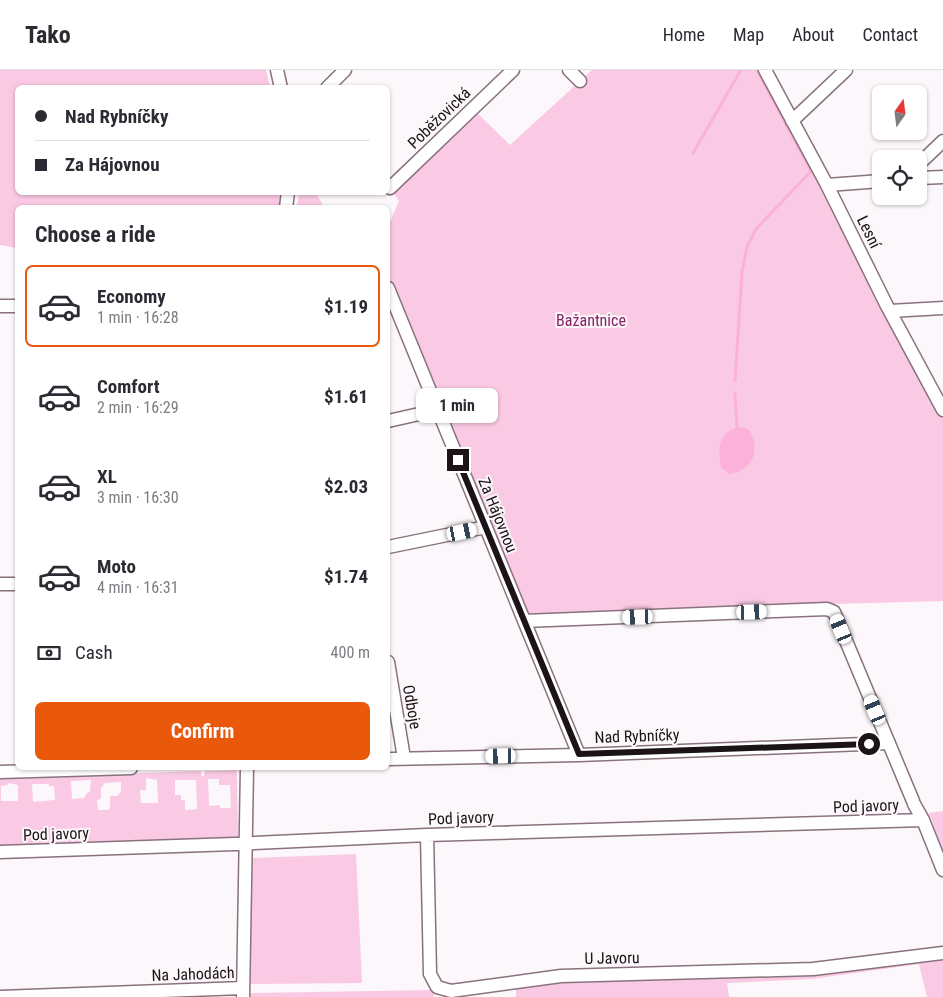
<!DOCTYPE html>
<html lang="en">
<head>
<meta charset="utf-8">
<style>
	:root { --surface:#fff; --page:#f2f2f3; --text:#2b2b33; --muted:#7c7c81; --line:#e1e1e2; --accent:#ea580c }
	body { margin:0; font-family:"Roboto Condensed",sans-serif; background:var(--page); color:var(--text); height:100vh; display:flex; flex-direction:column; font-size:19px; white-space:nowrap }
	* { box-sizing:border-box; margin:0 }
	p { font-size:16px; color:var(--muted) }
	.icon { flex:none; width:28px; height:28px; fill:none; stroke:currentColor; stroke-width:2; stroke-linecap:round; stroke-linejoin:round }
	.map { position:relative; flex:1; overflow:hidden }
	.details { position:absolute; left:15px; top:135px; width:375px; height:565px; display:flex; flex-direction:column; background:var(--surface); border-radius:8px; box-shadow:0 1px 4px #0004 }
	.details>* { flex:none }
	.guide { position:absolute; left:15px; top:15px; width:375px; height:110px; border-radius:8px; box-shadow:0 1px 4px #0004; display:grid; align-content:center; height:110px; padding:0 20px; background:var(--surface) }
	.needle { width:32px; rotate:14deg }
	.tools { position:absolute; left:872px; top:15px; display:grid; gap:10px }
	.tools a { display:grid; place-items:center; width:55px; height:55px; border-radius:8px; background:var(--surface); box-shadow:0 1px 4px #0004; font-size:25px }
	.end { position:absolute; width:22px; height:22px; margin:-11px; border:6px solid #1b1317; background:#fff; box-shadow:0 0 0 2px #fff }
	.from { border-radius:50% }
	.bubble { position:absolute; height:35px; border-radius:8px; background:var(--surface); box-shadow:0 1px 4px #0004; font-size:16px; font-weight:700; line-height:35px; text-align:center }
	.car { position:absolute; width:15px; height:30px; margin:-15px -8px; border-radius:6px; box-shadow:0 0 4px 1px #0007; background:linear-gradient(#fff 24%,#345 0 40%,#fff 0 76%,#345 0 86%,#fff 0) }
	.guide b { display:flex; align-items:center; gap:18px; height:48px; font-size:19px }
	.guide b+b { border-top:1px solid var(--line) }
	.guide i { width:12px; height:12px; background:var(--text) }
	ul { padding:0; list-style:none }
	li { display:flex; align-items:center; gap:15px; height:82px; margin:0 10px 8px; padding:0 10px; border:2px solid transparent; border-radius:8px }
	li div { flex:1 }
	li b { display:block; font-size:19px }
	li em { font-style:normal; font-weight:700 }
	li.on { border-color:var(--accent) }
	li>.icon { width:45px; height:45px; stroke-width:1.5 }
	h2 { padding:0 20px; font-size:22px; line-height:60px }
	.pay { display:flex; align-items:center; gap:12px; height:55px; padding:0 20px; font-size:19px }
	.pay p { margin-inline-start:auto }
	.cta { display:flex; gap:10px; margin-top:auto; padding:10px 20px }
	.cta a { flex:1; height:58px; border-radius:8px; background:var(--accent); color:#fff; font-size:20px; font-weight:700; line-height:58px; text-align:center }
	header { display:flex; align-items:center; gap:30px; box-sizing:border-box; height:70px; padding:0 25px; background:var(--surface); border-bottom:1px solid var(--line) }
	header strong { font-size:24px }
	nav { display:flex; gap:28px; margin-inline-start:auto; font-size:18px }
	.map>svg:first-child { display:block }
	.green { fill:#fac9e3; fill-rule:evenodd }
	.water { fill:#fbb1d9 }
	.lines { fill:none; stroke-linecap:round; stroke-linejoin:round }
	.stream { stroke:#fbb1d9; stroke-width:3 }
	.minor-casing { stroke:#88727e; stroke-width:15 }
	.minor { stroke:#fff; stroke-width:12 }
	.route { stroke:#1b1317; stroke-width:6 }
	.labels { text-anchor:middle; dominant-baseline:central; stroke-width:4; stroke-linejoin:round; paint-order:stroke }
	.street-label { font-size:16px; fill:#1b1317; stroke:#fcf7fa }
	.park-label { font-size:16px; fill:#8a2165; stroke:#fcf7fa }
</style>
</head>
<body>
<header>
<strong>Tako</strong>
<nav><a>Home</a><a>Map</a><a>About</a><a>Contact</a></nav>
</header>
<div class="map">
<svg width="943" height="927" viewBox="0 0 943 927">
	<rect width="100%" height="100%" fill="#fcf7fa"/>
	<path class="green" d="M0 0H266L270 17 18 18V122L282 123 281 137 18 138 17 178 0 175Z
		M592 0H765L943 346V531L833 534 827 539 524 551 388 218V157L399 131 390 118 472 38 510 75Z
		M299 123H316L324 137H297Z
		M237 700 238 768 235 767 0 776V708L201 701V706H204L205 701ZM146 708 157 710 158 733H141L140 720H146ZM208 709H219V715H230L231 738H220V735L209 736ZM91 710 90 722 87 723 84 728 72 729 71 711ZM175 710H196L197 739 185 740V730H181V725H175ZM121 712V722L117 726H110V738L108 740H98L97 730 101 729V718L105 713ZM8 713 18 715V731H1V716L8 715ZM32 714H49V716H54L55 730 33 732Z
		M943 741V781L929 743Z
		M356 784 362 913 249 914 251 788Z
		M943 889V927H927L919 894 812 909 727 913 729 927H516V919L565 913 814 906Z
		M433 920 434 927H250V923Z"/>
	<path class="water" d="M741 357 748 359C762 378 753 401 729 404L721 397C718 377 717 362 741 357Z"/>
	<g class="lines">
		<path class="stream" d="M757 0 811 101
			M693 83 741 0
			M735 311 742 202 747 177 756 159 814 98
			M735 323 737 358"/>
		<defs>
			<path id="minor" d="M277 0 281 18
				M569 0 580 11
				M765 0 827 115 887 236 943 340
				M327 18 345 0
				M792 51 846 0
				M919 94 943 71
				M919 108 943 107
				M827 115 881 111
				M388 117 390 118 513 0
				M286 138 288 122
				M388 218 579 685
				M0 236H18
				M890 241 943 238
				M388 351 437 340
				M388 477 486 457
				M0 514H18
				M524 551 827 539 834 542 913 731
				M388 592 404 688
				M388 689 579 685 889 673
				M0 702 131 698
				M914 734 923 750 943 800
				M427 765 430 904 437 917 451 921 561 906 813 899 943 883
				M0 782 235 774 427 765 923 750
				M0 927 243 918
				M243 927 247 698"/>
		</defs>
		<use href="#minor" class="minor-casing"/>
		<use href="#minor" class="minor"/>
	</g>
	<g class="lines">
		<path class="route" d="M458 390 579 684 869 674"/>
	</g>
	<g class="labels">
		<g class="street-label">
			<text transform="translate(439 48) rotate(-44)">Poběžovická</text>
			<text transform="translate(869 162) rotate(64)">Lesní</text>
			<text transform="translate(498 445) rotate(68)">Za Hájovnou</text>
			<text transform="translate(412 637) rotate(80)">Odboje</text>
			<text transform="translate(637 666) rotate(-2)">Nad Rybníčky</text>
			<text transform="translate(866 736) rotate(-2)">Pod javory</text>
			<text transform="translate(461 748) rotate(-2)">Pod javory</text>
			<text transform="translate(56 764) rotate(-2)">Pod javory</text>
			<text transform="translate(612 888) rotate(-1)">U Javoru</text>
			<text transform="translate(193 904) rotate(-2)">Na Jahodách</text>
		</g>
		<g class="park-label">
			<text x="591" y="250">Bažantnice</text>
		</g>
	</g>
</svg>
<div class="tools">
<a><svg class="needle" viewBox="-14 -14 28 28"><path d="M0-13l5 13h-10z" fill="#e53935"/><path d="M0 13l5-13h-10z" fill="#7c7c81"/></svg></a>
<a><svg class="icon" aria-label="locate" viewBox="0 0 24 24"><circle cx="12" cy="12" r="6"/><path d="M12 2v4M12 18v4M2 12h4M18 12h4"/></svg></a>
</div>
<i class="end from" style="left:869px;top:674px"></i>
<i class="end" style="left:458px;top:390px"></i>
<div class="bubble" style="left:416px;top:318px;width:82px">1 min</div>
<i class="car" style="left:462px;top:462px;rotate:78deg"></i>
<i class="car" style="left:752px;top:542px;rotate:88deg"></i>
<i class="car" style="left:638px;top:547px;rotate:268deg"></i>
<i class="car" style="left:841px;top:559px;rotate:337deg"></i>
<i class="car" style="left:875px;top:640px;rotate:337deg"></i>
<i class="car" style="left:501px;top:686px;rotate:269deg"></i>
<div class="guide">
<b><i class="from"></i>Nad Rybníčky</b>
<b><i></i>Za Hájovnou</b>
</div>
<section class="details">
<h2>Choose a ride</h2>
<ul>
<li class="on"><svg class="icon" aria-label="car" viewBox="0 0 24 24"><path d="M5 17H2v-5l4-1 3-4h7l3 4 3 1v5h-3M9 17h6M6 11h13"/><circle cx="7" cy="17" r="2"/><circle cx="17" cy="17" r="2"/></svg><div><b>Economy</b><p>1 min · 16:28</p></div><em>$1.19</em></li>
<li><svg class="icon" aria-label="car" viewBox="0 0 24 24"><path d="M5 17H2v-5l4-1 3-4h7l3 4 3 1v5h-3M9 17h6M6 11h13"/><circle cx="7" cy="17" r="2"/><circle cx="17" cy="17" r="2"/></svg><div><b>Comfort</b><p>2 min · 16:29</p></div><em>$1.61</em></li>
<li><svg class="icon" aria-label="car" viewBox="0 0 24 24"><path d="M5 17H2v-5l4-1 3-4h7l3 4 3 1v5h-3M9 17h6M6 11h13"/><circle cx="7" cy="17" r="2"/><circle cx="17" cy="17" r="2"/></svg><div><b>XL</b><p>3 min · 16:30</p></div><em>$2.03</em></li>
<li><svg class="icon" aria-label="car" viewBox="0 0 24 24"><path d="M5 17H2v-5l4-1 3-4h7l3 4 3 1v5h-3M9 17h6M6 11h13"/><circle cx="7" cy="17" r="2"/><circle cx="17" cy="17" r="2"/></svg><div><b>Moto</b><p>4 min · 16:31</p></div><em>$1.74</em></li>
</ul>
<div class="pay"><svg class="icon" aria-label="cash" viewBox="0 0 24 24"><path d="M3 7h18v10H3z"/><circle cx="12" cy="12" r="2"/></svg>Cash<p>400 m</p></div>
<div class="cta"><a>Confirm</a></div>
</section>
</div>
</body>
</html>
